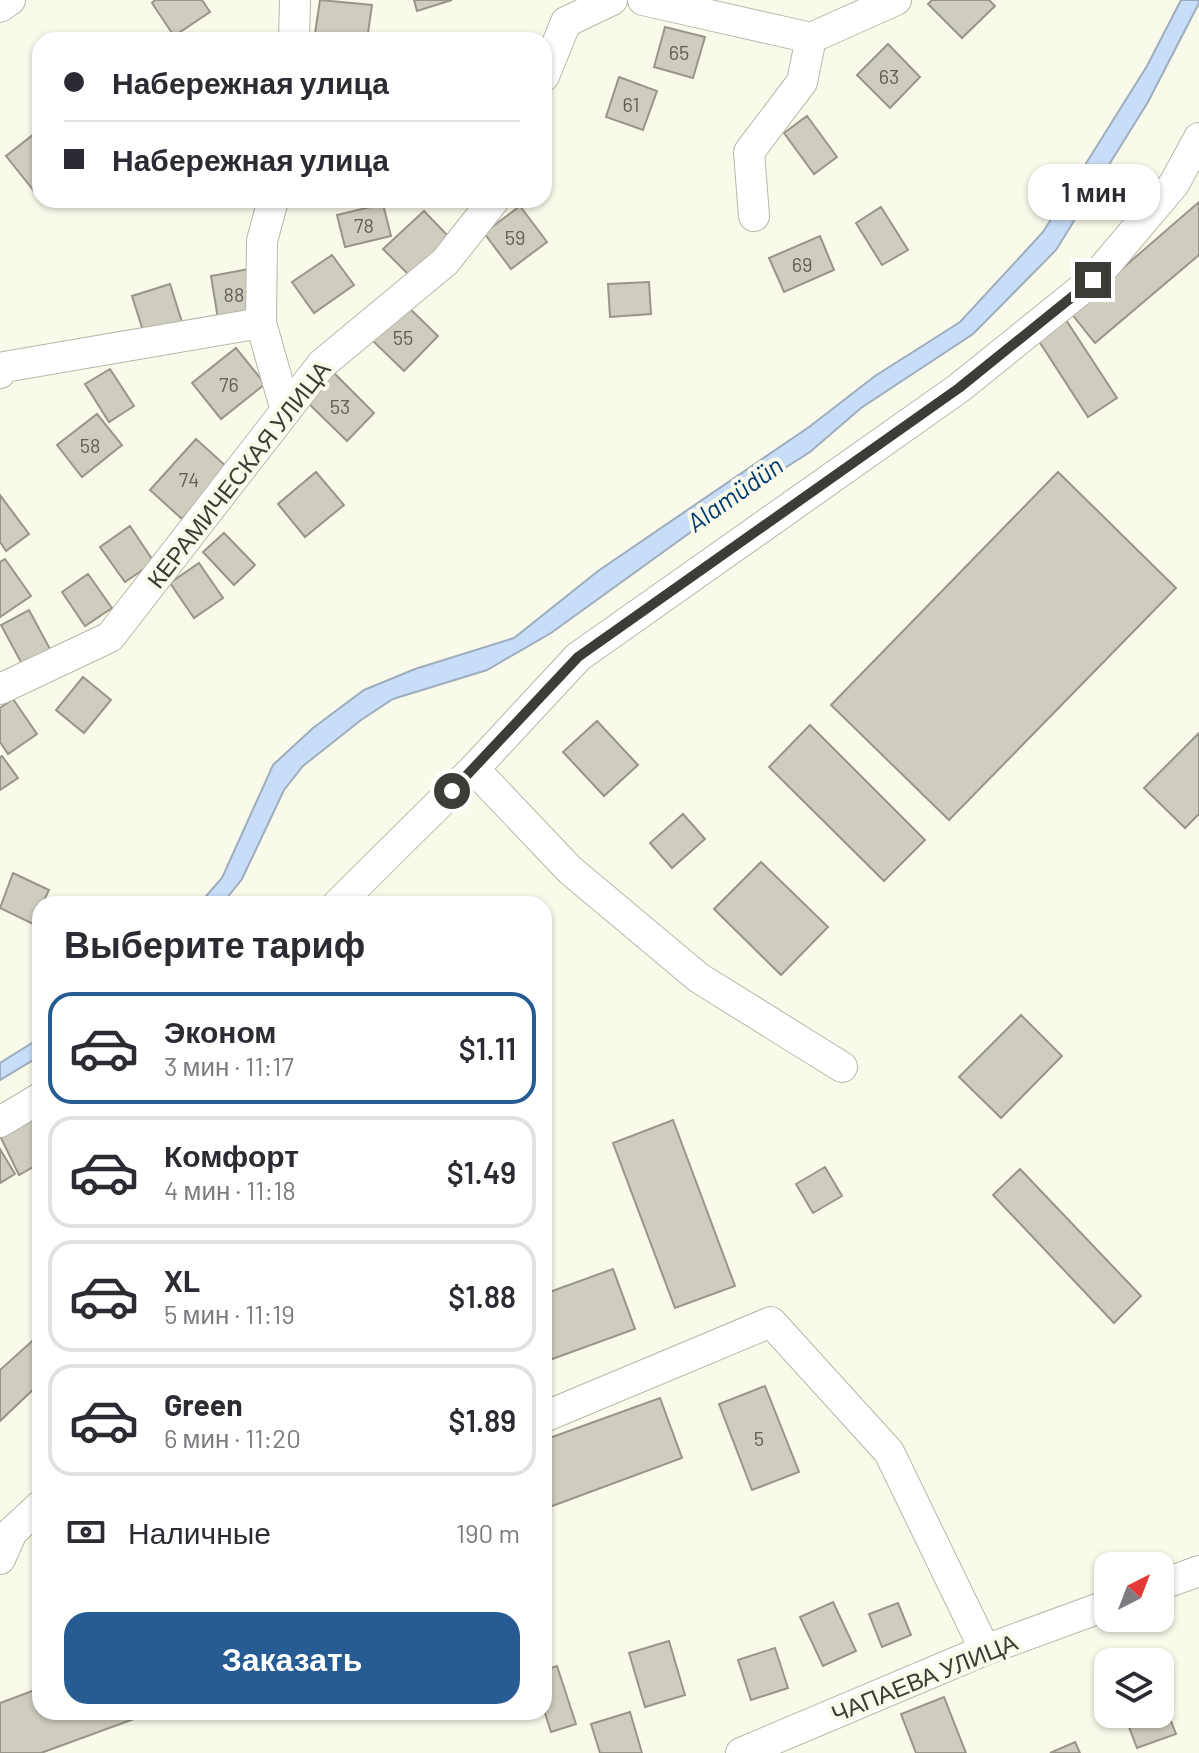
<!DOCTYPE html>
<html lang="ru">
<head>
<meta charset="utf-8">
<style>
	:root { --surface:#fff; --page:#f2f2f3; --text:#2b2b33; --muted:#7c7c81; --line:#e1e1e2; --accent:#265b94 }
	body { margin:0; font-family:Barlow,sans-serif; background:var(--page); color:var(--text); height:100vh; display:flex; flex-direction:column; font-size:30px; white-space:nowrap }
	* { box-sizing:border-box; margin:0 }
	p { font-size:26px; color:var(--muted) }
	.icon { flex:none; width:44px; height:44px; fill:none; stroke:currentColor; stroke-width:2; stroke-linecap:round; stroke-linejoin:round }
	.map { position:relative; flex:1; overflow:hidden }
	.drawer { position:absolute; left:32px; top:896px; width:520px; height:824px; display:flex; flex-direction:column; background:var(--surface); border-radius:24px; box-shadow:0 2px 6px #0004 }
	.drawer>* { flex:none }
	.hud { position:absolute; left:32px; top:32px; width:520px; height:176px; border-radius:24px; box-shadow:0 2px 6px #0004; display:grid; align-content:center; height:176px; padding:0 32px; background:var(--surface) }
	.needle { width:52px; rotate:42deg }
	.buttons { position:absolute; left:1094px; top:1552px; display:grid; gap:16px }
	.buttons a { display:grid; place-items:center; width:80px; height:80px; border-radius:16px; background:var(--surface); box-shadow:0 2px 6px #0004; font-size:40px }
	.end { position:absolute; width:36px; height:36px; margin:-18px; border:10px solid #3d3c36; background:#fff; box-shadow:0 0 0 4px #fff }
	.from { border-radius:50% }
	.bubble { position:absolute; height:56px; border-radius:24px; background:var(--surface); box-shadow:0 2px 6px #0004; font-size:26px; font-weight:600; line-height:56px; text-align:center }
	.hud b { display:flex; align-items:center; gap:28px; height:76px; font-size:30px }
	.hud b+b { border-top:2px solid var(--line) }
	.hud i { width:20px; height:20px; background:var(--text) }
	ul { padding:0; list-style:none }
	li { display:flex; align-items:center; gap:24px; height:112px; margin:0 16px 12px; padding:0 16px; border:4px solid var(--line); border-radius:24px }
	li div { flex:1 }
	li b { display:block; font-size:30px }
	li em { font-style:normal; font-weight:600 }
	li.active { border-color:var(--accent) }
	li>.icon { width:72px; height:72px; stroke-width:1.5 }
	h2 { padding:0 32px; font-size:36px; line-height:96px }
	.pay { display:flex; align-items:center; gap:20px; height:88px; padding:0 32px; font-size:30px }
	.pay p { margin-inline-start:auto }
	.cta { display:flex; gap:16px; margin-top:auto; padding:16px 32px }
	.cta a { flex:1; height:92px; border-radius:24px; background:var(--accent); color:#fff; font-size:32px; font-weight:600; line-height:92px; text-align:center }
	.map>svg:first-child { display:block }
	.water { fill:#c8def8; stroke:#9eadbe; stroke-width:2 }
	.building { fill:#cecdbf; stroke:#979688; stroke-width:2 }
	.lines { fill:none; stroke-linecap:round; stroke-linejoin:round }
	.minor-casing { stroke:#b8b8aa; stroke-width:32 }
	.minor { stroke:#fff; stroke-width:30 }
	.route { stroke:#3d3c36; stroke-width:10 }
	.labels { text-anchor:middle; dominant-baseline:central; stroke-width:8; stroke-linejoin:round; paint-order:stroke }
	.number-label { font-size:20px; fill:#616058 }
	.street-label { font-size:24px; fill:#3d3c36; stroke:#fafaeb }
	.water-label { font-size:26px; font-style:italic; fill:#003c72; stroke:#fafaeb }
</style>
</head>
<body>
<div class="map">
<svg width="1199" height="1753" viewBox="0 0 1199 1753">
	<rect width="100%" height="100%" fill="#fafaeb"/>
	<path class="water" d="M1181 0H1199V3L1148 102 1056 250 973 334 861 408 810 452 738 498 551 633 487 670 393 699 361 720 303 766 284 790 242 879 222 904H199L222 878 273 765 313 728 364 690 415 669 514 638 598 571 809 427 875 376 960 322 1043 232 1147 66Z
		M40 1038V1056L0 1080V1063Z"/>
	<path class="building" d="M155 0H202L210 12 174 36 152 3Z
		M320 0 372 5 367 40H314Z
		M414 0H452L417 11Z
		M932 0H989L995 6 962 38 928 4Z
		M665 27 705 37 693 78 654 67Z
		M888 44 920 77 890 108 857 75Z
		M619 77 657 91 643 130 606 117Z
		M807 116 837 157 814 174 784 133Z
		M34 134 40 142 38 196 6 156Z
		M1199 202V255L1095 343 1071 313Z
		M383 204 391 236 345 247 337 215Z
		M520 206 547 242 511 269 484 233Z
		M881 207 908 250 882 265 856 223Z
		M424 211 450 238 410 276 383 249Z
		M820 236 834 270 784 292 769 258Z
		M332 255 354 285 314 313 292 282Z
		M249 269 256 313 218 319 211 276Z
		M649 282 651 314 610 317 608 284Z
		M170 284 183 325 145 337 132 296Z
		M403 302 438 336 404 371 369 337Z
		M1066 320 1117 398 1088 417 1037 338Z
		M236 348 265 384 221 419 192 383Z
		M110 369 134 406 109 422 85 384Z
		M333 372 374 413 347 441 305 400Z
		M97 414 122 445 82 477 57 445Z
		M196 439 228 468 182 519 150 490Z
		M316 472 344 505 305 537 278 504Z
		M1058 472 1176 588 949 820 831 705Z
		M0 495 29 534 6 551 0 542Z
		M130 526 154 562 125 582 100 547Z
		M224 533 255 565 234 585 203 552Z
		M5 559 31 596 0 617V562Z
		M199 563 223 598 194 618 170 583Z
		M88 574 112 608 85 626 62 592Z
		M29 610 50 649 22 664 1 625Z
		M83 677 111 700 84 733 56 710Z
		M13 699 37 734 8 754 0 742V708Z
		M597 721 638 765 604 796 563 752Z
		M810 725 925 840 884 881 769 767Z
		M1199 733V814L1185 828 1144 788Z
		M2 756 18 778 0 790V757Z
		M683 814 705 839 672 868 650 843Z
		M761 862 828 927 781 975 714 909Z
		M13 873 49 890 33 924 0 908Z
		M1021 1015 1062 1056 1001 1118 959 1077Z
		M40 1114V1163L19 1175 0 1136Z
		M673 1120 735 1286 675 1308 613 1143Z
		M0 1149 15 1174 0 1183Z
		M825 1167 842 1196 813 1213 796 1184Z
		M1020 1169 1141 1296 1114 1323 993 1195Z
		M613 1269 635 1329 544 1362V1294Z
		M40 1334V1383L0 1421V1370Z
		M765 1386 799 1472 752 1490 719 1404Z
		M660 1398 682 1458 544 1509V1440Z
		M833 1602 856 1651 823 1666 800 1617Z
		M898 1603 911 1635 882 1647 869 1614Z
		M669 1641 685 1695 645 1707 629 1653Z
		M775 1648 788 1688 751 1700 738 1660Z
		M557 1666 576 1724 551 1732 544 1710V1670Z
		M40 1688V1712H153L41 1753H0V1703Z
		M1160 1693 1176 1734 1137 1748 1124 1714H1160Z
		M944 1697 966 1753H916L901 1714Z
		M630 1712 642 1753H600L591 1724Z
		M1075 1742 1080 1753H1050Z"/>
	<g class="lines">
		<defs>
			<path id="minor" d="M643 0 811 38 896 0
				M0 7 10 0
				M294 40 295 0
				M544 76 566 22 612 0
				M273 200 262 241 261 323 286 411
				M754 216 749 152 802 82 811 38
				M0 373 4 367 261 323
				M0 689 110 637 322 364 445 262 494 200
				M474 769 570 870 699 978 842 1067
				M338 904 474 769 578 657 959 388 1093 280 1174 184 1199 138
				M0 1122 40 1098
				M544 1417 771 1322 889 1452 985 1650
				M0 1559 12 1532 40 1506
				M1160 1585 1199 1571
				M741 1753 985 1650 1108 1605"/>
		</defs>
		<use href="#minor" class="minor-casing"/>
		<use href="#minor" class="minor"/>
	</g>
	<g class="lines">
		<path class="route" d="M452 791 578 657 959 388 1093 280"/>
	</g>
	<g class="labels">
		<g class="number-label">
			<text x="679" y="52">65</text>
			<text x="889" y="76">63</text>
			<text x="631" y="104">61</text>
			<text x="364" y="225">78</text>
			<text x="515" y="237">59</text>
			<text x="802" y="264">69</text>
			<text x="234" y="294">88</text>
			<text x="403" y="337">55</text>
			<text x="229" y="384">76</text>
			<text x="340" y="406">53</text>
			<text x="90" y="445">58</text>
			<text x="189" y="479">74</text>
			<text x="759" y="1438">5</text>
		</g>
		<g class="street-label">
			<text transform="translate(238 474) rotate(-52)">КЕРАМИЧЕСКАЯ УЛИЦА</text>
			<text transform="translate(924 1677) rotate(-22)">ЧАПАЕВА УЛИЦА</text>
		</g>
		<g class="water-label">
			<text transform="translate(734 493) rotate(-35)">Alamüdün</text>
		</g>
	</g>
</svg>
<div class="buttons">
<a><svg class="needle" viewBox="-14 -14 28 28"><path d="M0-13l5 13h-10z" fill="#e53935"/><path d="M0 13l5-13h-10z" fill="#7c7c81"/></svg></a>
<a><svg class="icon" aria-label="layers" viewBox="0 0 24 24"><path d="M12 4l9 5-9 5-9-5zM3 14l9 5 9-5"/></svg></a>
</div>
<i class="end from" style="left:452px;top:791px"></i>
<i class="end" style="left:1093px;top:280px"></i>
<div class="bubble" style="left:1028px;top:164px;width:132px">1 мин</div>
<div class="hud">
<b><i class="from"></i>Набережная улица</b>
<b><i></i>Набережная улица</b>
</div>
<section class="drawer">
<h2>Выберите тариф</h2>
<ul>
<li class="active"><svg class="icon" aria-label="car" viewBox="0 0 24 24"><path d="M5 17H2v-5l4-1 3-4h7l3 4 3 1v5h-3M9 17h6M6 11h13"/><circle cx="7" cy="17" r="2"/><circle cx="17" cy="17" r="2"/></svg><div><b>Эконом</b><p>3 мин · 11:17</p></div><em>$1.11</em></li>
<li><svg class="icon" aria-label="car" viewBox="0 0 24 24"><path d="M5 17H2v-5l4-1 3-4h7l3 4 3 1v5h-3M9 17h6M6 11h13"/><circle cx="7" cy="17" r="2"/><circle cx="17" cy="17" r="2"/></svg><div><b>Комфорт</b><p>4 мин · 11:18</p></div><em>$1.49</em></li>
<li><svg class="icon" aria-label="car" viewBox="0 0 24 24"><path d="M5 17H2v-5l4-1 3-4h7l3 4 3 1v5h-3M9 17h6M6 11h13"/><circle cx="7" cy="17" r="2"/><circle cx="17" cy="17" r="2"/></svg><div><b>XL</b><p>5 мин · 11:19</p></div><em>$1.88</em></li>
<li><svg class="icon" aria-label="car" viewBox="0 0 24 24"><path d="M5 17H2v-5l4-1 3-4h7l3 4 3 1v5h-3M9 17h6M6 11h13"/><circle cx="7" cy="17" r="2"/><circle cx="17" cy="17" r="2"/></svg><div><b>Green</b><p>6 мин · 11:20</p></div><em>$1.89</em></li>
</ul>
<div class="pay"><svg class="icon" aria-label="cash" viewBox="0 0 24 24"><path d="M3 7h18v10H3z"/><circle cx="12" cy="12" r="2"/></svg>Наличные<p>190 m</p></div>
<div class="cta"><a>Заказать</a></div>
</section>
</div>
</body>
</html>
